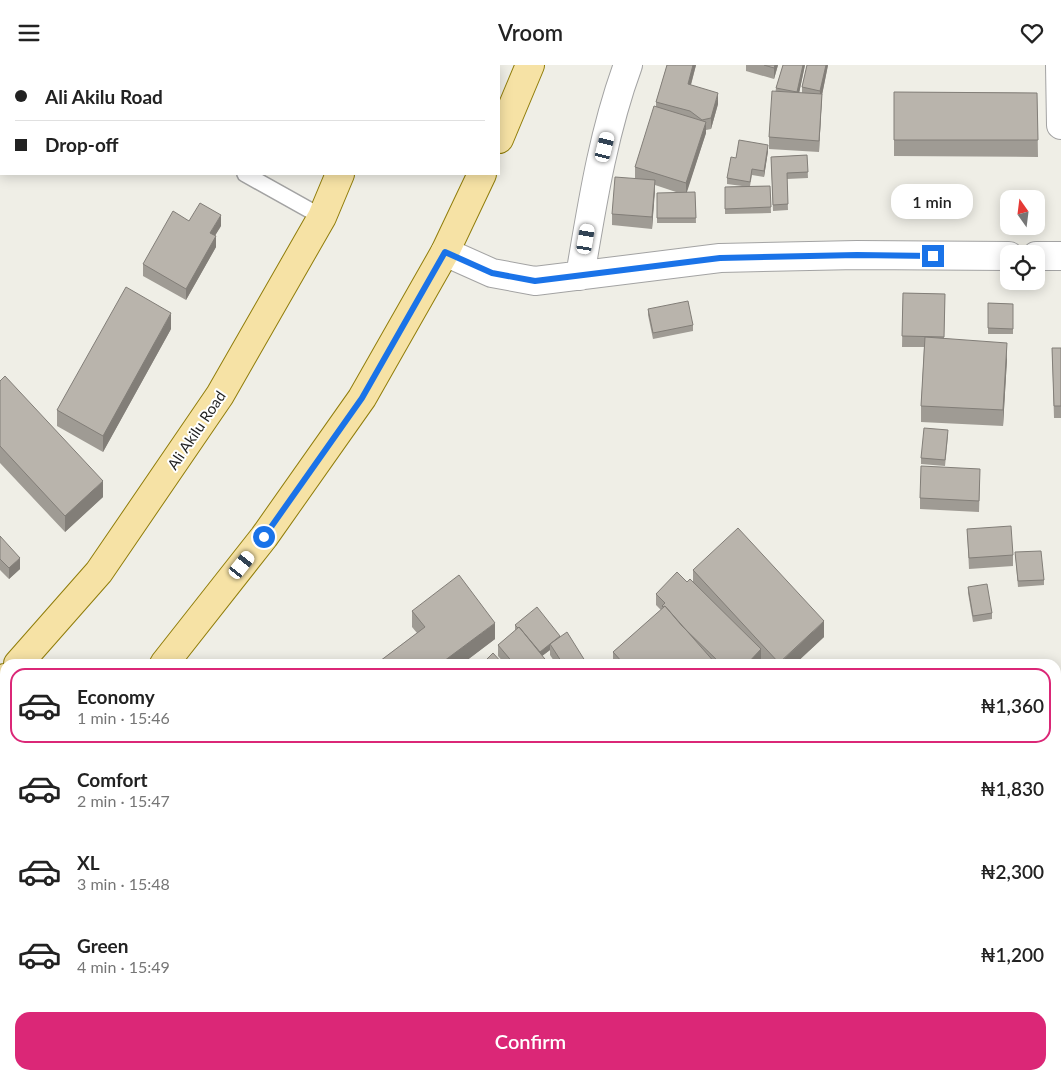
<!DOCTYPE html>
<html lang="en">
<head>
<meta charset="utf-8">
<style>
	:root { --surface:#fff; --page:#f6f6f6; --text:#222; --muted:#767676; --line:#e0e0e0; --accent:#db2777 }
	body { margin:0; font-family:Lato,sans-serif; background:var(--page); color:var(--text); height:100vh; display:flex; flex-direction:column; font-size:19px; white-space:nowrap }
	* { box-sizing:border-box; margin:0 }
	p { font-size:16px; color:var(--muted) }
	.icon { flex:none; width:28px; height:28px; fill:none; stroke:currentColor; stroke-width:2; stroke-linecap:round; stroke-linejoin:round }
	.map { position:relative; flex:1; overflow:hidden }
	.panel { position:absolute; left:0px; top:594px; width:1061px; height:421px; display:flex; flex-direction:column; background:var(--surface); border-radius:15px 15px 0 0; box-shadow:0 2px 12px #0003 }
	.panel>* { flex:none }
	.guide { position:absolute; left:0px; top:0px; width:500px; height:110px; box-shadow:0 2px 12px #0003; display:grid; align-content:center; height:110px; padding:0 15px; background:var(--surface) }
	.needle { width:32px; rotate:346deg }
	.fabs { position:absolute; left:1000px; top:125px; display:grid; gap:10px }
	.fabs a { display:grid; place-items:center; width:45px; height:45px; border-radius:10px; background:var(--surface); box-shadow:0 2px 12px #0003; font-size:25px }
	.end { position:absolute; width:22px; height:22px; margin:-11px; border:6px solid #1a73e8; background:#fff; box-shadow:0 0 0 2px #fff }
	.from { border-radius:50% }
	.bubble { position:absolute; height:35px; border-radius:15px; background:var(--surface); box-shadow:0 2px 12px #0003; font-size:16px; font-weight:600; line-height:35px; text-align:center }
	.car { position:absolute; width:15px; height:30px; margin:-15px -8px; border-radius:6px; box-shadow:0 0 4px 1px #0007; background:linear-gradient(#fff 24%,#345 0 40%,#fff 0 76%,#345 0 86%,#fff 0) }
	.guide b { display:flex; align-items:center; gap:18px; height:48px; font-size:19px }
	.guide b+b { border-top:1px solid var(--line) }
	.guide i { width:12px; height:12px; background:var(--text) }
	ul { padding:9px 0 0; list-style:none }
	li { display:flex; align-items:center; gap:15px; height:75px; margin:0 10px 8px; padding:0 5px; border:2px solid transparent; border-radius:15px }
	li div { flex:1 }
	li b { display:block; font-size:19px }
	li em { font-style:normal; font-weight:600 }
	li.on { border-color:var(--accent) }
	li>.icon { width:45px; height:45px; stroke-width:1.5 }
	.primary-button { display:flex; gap:10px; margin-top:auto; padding:10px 15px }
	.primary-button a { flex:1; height:58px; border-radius:15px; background:var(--accent); color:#fff; font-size:20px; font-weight:600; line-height:58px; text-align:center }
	header { display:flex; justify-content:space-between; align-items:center; height:65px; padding:0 15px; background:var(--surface); font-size:22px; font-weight:600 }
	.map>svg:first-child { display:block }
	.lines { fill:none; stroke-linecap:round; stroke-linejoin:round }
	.lane-casing { stroke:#a3a3a3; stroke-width:18 }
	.street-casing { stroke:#a3a3a3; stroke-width:30 }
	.secondary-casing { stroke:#52700d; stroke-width:30 }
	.primary-casing { stroke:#907d0a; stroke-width:30 }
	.lane { stroke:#fff; stroke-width:15 }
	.street { stroke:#fff; stroke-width:28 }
	.secondary { stroke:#e8f5be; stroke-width:28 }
	.primary { stroke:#f6e2a5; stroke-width:28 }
	.wall { fill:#9f9b94 }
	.shaded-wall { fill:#827e78 }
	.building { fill:#b9b4ac; stroke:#827e78 }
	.route { stroke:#1a73e8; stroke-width:6 }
	.labels { text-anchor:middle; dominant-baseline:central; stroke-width:4; stroke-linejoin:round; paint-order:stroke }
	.street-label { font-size:15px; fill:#1f1f1f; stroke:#fff }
</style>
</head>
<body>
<header><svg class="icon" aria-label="menu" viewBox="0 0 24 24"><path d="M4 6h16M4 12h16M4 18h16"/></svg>Vroom<svg class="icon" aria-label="heart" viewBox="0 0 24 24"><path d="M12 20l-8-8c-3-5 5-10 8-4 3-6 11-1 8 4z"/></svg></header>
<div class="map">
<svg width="1061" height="1014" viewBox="0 0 1061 1014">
	<rect width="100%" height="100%" fill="#efeee6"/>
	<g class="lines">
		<defs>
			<path id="lane" d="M238 0 242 1
				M216 1V0
				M245 109 322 152"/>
			<path id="street" d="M1060 0 1061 60
				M445 187 492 208 535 216 720 193 857 190 1009 191
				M1036 191H1061
				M580 211C592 140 603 68 628 0
				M743 1010 747 1014"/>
			<path id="secondary" d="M1056 828 1061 824
				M853 1014 857 1010"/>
			<path id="primary" d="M381 1 382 0
				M499 74 530 0
				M18 599 99 507 220 330 322 152 340 109
				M164 599 264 472 362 333 445 187 482 109
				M0 619 5 613
				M0 775 5 770"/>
		</defs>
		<use href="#lane" class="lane-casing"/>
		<use href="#street" class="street-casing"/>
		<use href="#secondary" class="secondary-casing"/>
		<use href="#primary" class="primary-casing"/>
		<use href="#lane" class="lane"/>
		<use href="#street" class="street"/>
		<use href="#secondary" class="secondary"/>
		<use href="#primary" class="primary"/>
	</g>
	<path class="wall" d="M667 0H696L691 20 718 39 711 64 706 65V68L686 128 695 127 696 158H657V128H679L655 120 652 164 612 160V149L637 114 635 113V102L656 42V37Z
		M746 0H778L774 14 746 6Z
		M783 0H805L799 28H802V22L807 0H828L822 30 819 87 769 84V72L776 23Z
		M894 27 1037 28 1038 92 894 91Z
		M768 86 764 112 752 110 750 121H770L771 148 725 149V122L742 121 727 119V113L736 93Z
		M807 90 808 113 787 114 788 145 773 146 771 92Z
		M221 161 215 170 216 182 186 235 143 211V199Z
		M903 228 945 229 944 274 1007 294 1003 361 921 357V341L924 282H902Z
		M988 238 1013 239V269H988Z
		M648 244 693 260V266L653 274 648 250Z
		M171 264 103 387 57 361V345Z
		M1052 283H1061V353H1054Z
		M0 316 103 432 65 467 0 398Z
		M948 371 945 401 921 399V393Z
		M980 415 979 447 920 444V433Z
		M967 464 1013 490V501L969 504Z
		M0 471 20 504 9 514 0 505Z
		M1015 487 1044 515V520L1018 522Z
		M693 505 824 572 795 599H765L761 595 758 599H613V587L661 545 656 540V529L687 517H693Z
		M968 522 992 548V554L973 557 968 528Z
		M412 546 495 574 462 599H376L417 568 412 562Z
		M515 560 560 572 587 599H556L550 590V585L542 591 549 599H505L498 591V580L515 566Z
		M5 854V941L2 942 0 936V856Z
		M92 1010H174V1014H96Z
		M303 1010H454L458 1014H299Z
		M484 1010H556L558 1014H486Z
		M764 1010H827L822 1014H767Z
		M907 1010H941L936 1014H908L907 1012Z
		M969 1010H1012L1016 1014H972Z
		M1018 1010H1056L1061 1014H1020V1012Z"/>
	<path class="shaded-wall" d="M693 0H696L688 30V19Z
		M775 0H778L774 14V3Z
		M803 0H805L797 38V27Z
		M826 0H828L822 30 819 87 820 26Z
		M718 28V39L711 64V53Z
		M706 57V68L686 130V118Z
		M768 80V86L764 112V106Z
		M655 115V126L652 164V152Z
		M221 150V161L210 179V168Z
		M216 171V182L186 235V224Z
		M171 248V264L103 387V371Z
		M1007 278V294L1003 361V345Z
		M103 416V432L65 467V451Z
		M20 493V504L9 514V503Z
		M824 556V572L795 599H779Z
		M495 558V574L462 599H440Z
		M550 579V585L538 594V589Z
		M761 584V596L758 599H747Z
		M1061 917V923L1056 927V921Z
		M5 925V941L2 942V926Z
		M170 1010H174V1014H167Z
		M284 1010H294V1013L279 1014Z
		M625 1010H631L625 1014Z
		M806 1010H827L822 1014H801Z
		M933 1010H941L936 1014H928Z"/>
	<path class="building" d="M109 0H137L136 1H109Z
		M150 0H170L173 1H149Z
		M667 0H693L688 19 718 28 711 53 702 55 690 46 656 37Z
		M764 0H775L774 3Z
		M783 0H803L797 27 776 23Z
		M807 0H826L820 26 802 22Z
		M772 26 822 29 819 76 769 72Z
		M894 27 1037 28 1038 75H894Z
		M654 41 706 57 686 118 635 102Z
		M739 75 768 80 764 106 752 104 750 117 727 113 731 92 736 93Z
		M807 90 808 107 787 108 788 139 773 140 771 92Z
		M615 112 655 115 652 152 612 149Z
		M770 121 771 142 725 144V122Z
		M695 127 696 153H657V128Z
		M200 138 221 150 210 168 216 171 186 224 143 199 173 146 189 156Z
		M126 222 171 248 103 371 57 345Z
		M903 228 945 229 944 272 902 271Z
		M688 236 693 260 653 268 648 244Z
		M988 238 1013 239V264L988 263Z
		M925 272 1007 278 1003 345 921 341Z
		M1052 283H1061V341H1054Z
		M5 311 103 416 65 451 0 381V316Z
		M924 363 948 365 945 395 921 393Z
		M921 401 980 404 979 436 920 433Z
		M1011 461 1013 490 969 493 967 464Z
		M738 463 824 556 779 598 693 505Z
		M0 471 20 493 9 503 0 494Z
		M1041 486 1044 515 1018 516 1015 487Z
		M677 507 687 517 690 514 761 584 747 599H721L682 561 665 541 663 542 662 541 665 538 656 529Z
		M459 510 495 558 440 599H413L411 596 407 599H376L425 562 412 546Z
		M987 519 992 548 973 551 968 522Z
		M665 541 716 599H624L613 587Z
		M537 542 560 571 540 587 519 562 518 563 515 560Z
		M519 562 549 599H514L498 580Z
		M567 567 587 599H563L550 579Z
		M493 588 503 599H482Z
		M5 854V925L2 926 0 919V856Z
		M1061 884V917L1056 921V888Z
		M1056 1007 1061 1012V1014H1034L1032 1012 1031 1014H1024L1021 1010H1056Z
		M113 1010H170L167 1014H117Z
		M212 1010H284L279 1014H207Z
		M303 1010H324L327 1014H299Z
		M334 1010H391L395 1014H337Z
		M395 1010H454L458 1014H399Z
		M490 1010H556L558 1013 556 1014H492Z
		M573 1010H592L595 1014H567Z
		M658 1010H669L672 1014H653Z
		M716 1010H717L720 1014H711Z
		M776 1010H806L801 1014H780Z
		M910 1010H933L928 1014H912Z
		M984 1010H1012L1016 1014H987Z"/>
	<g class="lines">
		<path class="route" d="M264 472 362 333 445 187 492 208 535 216 720 193 857 190 933 191"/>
	</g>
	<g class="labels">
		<g class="street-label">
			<text transform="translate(196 365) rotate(-56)">Ali Akilu Road</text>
		</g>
	</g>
</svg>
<div class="fabs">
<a><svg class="needle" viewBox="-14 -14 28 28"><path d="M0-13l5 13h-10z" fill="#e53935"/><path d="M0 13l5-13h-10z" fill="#767676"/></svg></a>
<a><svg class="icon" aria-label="locate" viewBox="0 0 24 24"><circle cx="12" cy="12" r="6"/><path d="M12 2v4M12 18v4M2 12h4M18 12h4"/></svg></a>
</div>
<i class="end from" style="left:264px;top:472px"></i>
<i class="end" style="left:933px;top:191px"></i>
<div class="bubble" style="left:891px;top:119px;width:82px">1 min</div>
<i class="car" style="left:605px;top:82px;rotate:14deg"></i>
<i class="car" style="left:586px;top:174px;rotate:10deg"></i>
<i class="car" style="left:242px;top:500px;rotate:39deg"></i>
<div class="guide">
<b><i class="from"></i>Ali Akilu Road</b>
<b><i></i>Drop-off</b>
</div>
<section class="panel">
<ul>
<li class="on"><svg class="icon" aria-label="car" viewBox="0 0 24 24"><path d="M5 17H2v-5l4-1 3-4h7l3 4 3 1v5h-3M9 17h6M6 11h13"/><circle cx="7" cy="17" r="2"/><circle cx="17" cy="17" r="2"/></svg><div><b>Economy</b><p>1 min · 15:46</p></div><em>₦1,360</em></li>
<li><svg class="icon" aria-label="car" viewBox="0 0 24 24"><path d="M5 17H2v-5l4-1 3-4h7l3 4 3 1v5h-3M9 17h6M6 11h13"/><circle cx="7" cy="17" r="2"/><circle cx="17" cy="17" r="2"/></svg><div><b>Comfort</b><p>2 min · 15:47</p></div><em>₦1,830</em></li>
<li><svg class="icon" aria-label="car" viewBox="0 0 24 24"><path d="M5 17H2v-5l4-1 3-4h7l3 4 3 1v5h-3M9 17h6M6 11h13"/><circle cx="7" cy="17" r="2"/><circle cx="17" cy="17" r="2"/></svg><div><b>XL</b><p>3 min · 15:48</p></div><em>₦2,300</em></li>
<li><svg class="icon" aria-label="car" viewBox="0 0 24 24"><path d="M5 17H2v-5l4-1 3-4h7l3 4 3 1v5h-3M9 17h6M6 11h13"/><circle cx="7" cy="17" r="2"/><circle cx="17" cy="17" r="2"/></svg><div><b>Green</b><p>4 min · 15:49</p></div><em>₦1,200</em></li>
</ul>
<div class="primary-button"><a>Confirm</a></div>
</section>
</div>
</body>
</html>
